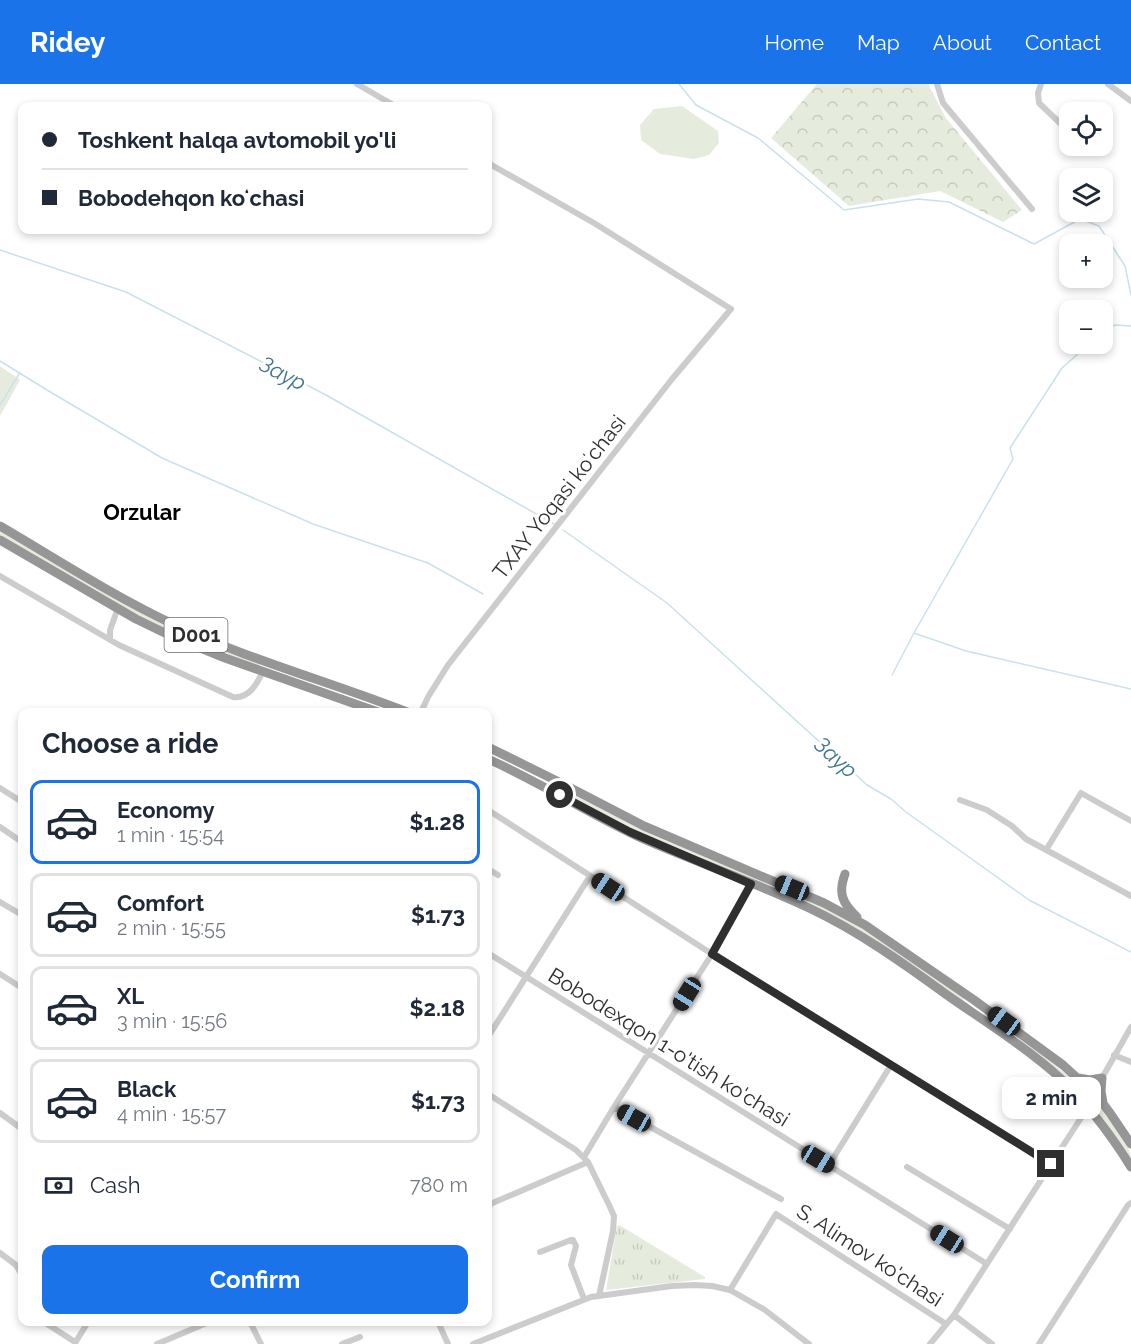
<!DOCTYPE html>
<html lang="en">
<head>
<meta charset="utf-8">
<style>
	:root { --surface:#fff; --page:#f6f6f7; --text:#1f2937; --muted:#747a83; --line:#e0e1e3; --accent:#1a73e8 }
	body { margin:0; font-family:Raleway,sans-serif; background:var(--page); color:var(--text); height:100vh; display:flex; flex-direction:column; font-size:22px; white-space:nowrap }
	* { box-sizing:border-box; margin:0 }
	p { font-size:20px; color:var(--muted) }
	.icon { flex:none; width:33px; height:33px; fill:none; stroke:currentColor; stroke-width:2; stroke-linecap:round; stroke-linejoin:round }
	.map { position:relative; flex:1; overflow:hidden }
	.panel { position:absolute; left:18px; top:624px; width:474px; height:618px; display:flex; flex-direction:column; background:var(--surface); border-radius:12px; box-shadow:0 3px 9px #0003 }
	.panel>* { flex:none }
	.banner { position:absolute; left:18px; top:18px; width:474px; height:132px; border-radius:12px; box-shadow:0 3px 9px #0003; display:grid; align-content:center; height:132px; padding:0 24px; background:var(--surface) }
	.fabs { position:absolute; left:1059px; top:18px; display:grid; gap:12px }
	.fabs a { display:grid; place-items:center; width:54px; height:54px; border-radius:12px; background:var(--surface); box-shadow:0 3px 9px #0003; font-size:30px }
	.end { position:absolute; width:27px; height:27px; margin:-14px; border:8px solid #2f2f2f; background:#fff; box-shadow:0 0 0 3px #fff }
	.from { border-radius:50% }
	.bubble { position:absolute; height:42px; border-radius:12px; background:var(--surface); box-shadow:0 3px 9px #0003; font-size:20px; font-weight:700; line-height:42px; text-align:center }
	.car { position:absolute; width:18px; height:36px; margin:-18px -9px; border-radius:8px; box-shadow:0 0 4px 2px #0007; background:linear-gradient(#222 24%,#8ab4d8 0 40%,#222 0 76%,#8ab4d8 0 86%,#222 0) }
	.banner b { display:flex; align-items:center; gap:21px; height:57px; font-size:22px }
	.banner b+b { border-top:2px solid var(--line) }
	.banner i { width:15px; height:15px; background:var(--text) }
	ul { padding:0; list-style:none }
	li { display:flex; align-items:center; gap:18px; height:84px; margin:0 12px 9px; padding:0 12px; border:3px solid var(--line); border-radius:12px }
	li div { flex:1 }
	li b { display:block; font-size:22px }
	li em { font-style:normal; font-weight:700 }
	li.current { border-color:var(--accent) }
	li>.icon { width:54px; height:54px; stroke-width:1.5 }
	h2 { padding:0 24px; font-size:27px; line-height:72px }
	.pay { display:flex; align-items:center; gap:15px; height:66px; padding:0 24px; font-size:22px }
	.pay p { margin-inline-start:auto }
	.primary-button { display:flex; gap:12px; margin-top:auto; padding:12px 24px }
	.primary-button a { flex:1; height:69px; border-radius:12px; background:var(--accent); color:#fff; font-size:24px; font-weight:700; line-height:69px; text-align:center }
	header { display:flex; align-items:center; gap:36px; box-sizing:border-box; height:84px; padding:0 30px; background:var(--accent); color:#fff }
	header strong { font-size:28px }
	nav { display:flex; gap:33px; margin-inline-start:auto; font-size:21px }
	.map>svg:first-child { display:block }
	.green { fill:#e6ecdd }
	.forest { fill:url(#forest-crowns) }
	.park { fill:url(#park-tufts) }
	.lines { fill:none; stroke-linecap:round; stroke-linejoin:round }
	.stream { stroke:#cae1eb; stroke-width:1.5 }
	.minor { stroke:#ccc; stroke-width:6 }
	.highway { stroke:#969696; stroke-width:9 }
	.route { stroke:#2f2f2f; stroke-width:8 }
	.labels { text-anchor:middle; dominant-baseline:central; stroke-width:6; stroke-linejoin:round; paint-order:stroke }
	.shield { fill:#fff; stroke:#6d6d6d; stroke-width:1.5 }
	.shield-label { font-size:20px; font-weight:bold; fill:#2f2f2f }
	.street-label { font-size:21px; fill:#2f2f2f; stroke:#fff }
	.water-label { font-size:22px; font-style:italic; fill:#3e768f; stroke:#fff }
	.neighbourhood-label { font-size:22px; font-weight:bold; fill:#000; stroke:#fff }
</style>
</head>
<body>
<header>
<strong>Ridey</strong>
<nav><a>Home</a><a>Map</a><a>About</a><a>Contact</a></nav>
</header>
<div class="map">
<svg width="1131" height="1260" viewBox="0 0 1131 1260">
	<defs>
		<pattern id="forest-crowns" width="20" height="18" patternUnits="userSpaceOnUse" patternTransform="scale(1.5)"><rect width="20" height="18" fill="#e6ecdd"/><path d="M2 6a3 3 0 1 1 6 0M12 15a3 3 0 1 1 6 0" fill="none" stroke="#c6cbbe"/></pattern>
		<pattern id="park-tufts" width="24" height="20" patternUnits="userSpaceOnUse" patternTransform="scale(1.5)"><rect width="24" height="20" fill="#e6ecdd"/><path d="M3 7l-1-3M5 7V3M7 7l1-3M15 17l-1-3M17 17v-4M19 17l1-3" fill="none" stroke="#c6cbbe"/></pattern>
	</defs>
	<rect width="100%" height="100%" fill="#fff"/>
	<path class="green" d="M682 22 718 47 719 59 709 71 694 75 660 70 641 56 640 41 654 25Z
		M0 282 20 296 0 332Z
		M0 446 126 521 260 579 259 583 157 542 0 452Z
		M570 709 657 753 799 812 825 824 874 851 964 914 962 918 871 854 655 757 568 713Z
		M1007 948C1051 976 1083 1000 1115 1043 1122 1054 1131 1063 1131 1076L1105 1037Z"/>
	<path class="forest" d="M817 0H928L946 34 1022 126 1003 138 940 107 849 122 771 54Z"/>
	<path class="park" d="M619 1141 705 1193V1195L606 1206 617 1142Z"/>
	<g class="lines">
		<path class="stream" d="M679 0 696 21 758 54 844 126 918 115 949 118 1034 160 1080 135 1099 142 1125 182 1131 211
			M0 166 126 208 326 311 554 440
			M1102 250 1115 241 1131 242
			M0 277 47 306 162 374 313 440 428 479 483 510
			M0 321 19 290
			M563 446 667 519 867 701 891 715 906 728 1029 816 1131 868
			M914 549 966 567 1131 605
			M892 591 914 549 1013 375 1010 364 1062 284 1089 260"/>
		<path class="minor" d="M357 0 395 22
			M937 0 943 19 1032 125
			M1041 0 1038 9 1039 19 1063 42
			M1108 0 1131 17
			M0 492 119 561 233 613C249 615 257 600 263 587
			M110 555V546L118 524
			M421 628 428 613 448 581 672 295 731 225 594 139 488 79
			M0 704 22 718
			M960 716 987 726 1012 742 1026 755 1131 812
			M488 726 712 870 1051 1080
			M0 743 22 758
			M1046 766 1081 709 1131 737
			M488 785 498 791
			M0 818 22 831
			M488 869 987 1180
			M0 890 22 904
			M488 953 590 792
			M1114 971 1131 978
			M1091 1006 1102 994 1131 943
			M488 1010 576 1066 588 1078 610 1123 614 1132 613 1147 599 1212
			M614 1023 781 1115
			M0 1029 22 1045
			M584 1073 614 1023 712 870 751 799
			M829 1081 891 981
			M907 1083 1010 1145
			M488 1121 588 1078
			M540 1168 571 1156H573L576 1162 571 1181 584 1215
			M0 1169 16 1181 22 1191
			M730 1206 776 1130 946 1240
			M954 1231 992 1260
			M44 1238 75 1258
			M250 1238 261 1260
			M438 1238 448 1260
			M75 1259 88 1238
			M157 1260 209 1238
			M342 1260 360 1253
			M473 1260 591 1213 672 1202 695 1201 712 1202 730 1206 765 1226 809 1260
			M930 1260 954 1231 1088 1023
			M1039 1260 1128 1121 1131 1119"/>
		<path class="highway" d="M0 442C58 476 115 513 175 541 250 576 330 598 407 628
			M0 456 136 535 171 552 225 574 378 628
			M488 663 565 701 644 742 824 819 865 841 974 916 1063 981 1098 1013 1110 1029 1131 1060
			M488 675C540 698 589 730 641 754 696 778 754 798 809 824 858 847 903 879 947 911 984 937 1027 964 1060 994 1088 1020 1111 1051 1131 1083
			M845 790C838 809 842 819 857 833
			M1078 994 1090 996 1102 994 1101 1007 1103 1019"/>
	</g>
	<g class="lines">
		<path class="route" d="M560 711 630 748 751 800 712 870 1051 1080"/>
	</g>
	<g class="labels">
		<rect class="shield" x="164.5" y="534" width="63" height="34" rx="4.5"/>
		<g class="shield-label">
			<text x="196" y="551">D001</text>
		</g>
		<g class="street-label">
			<text transform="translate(559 413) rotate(-52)">TXAY Yoqasi koʻchasi</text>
			<text transform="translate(669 963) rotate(32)">Bobodexqon 1-o'tish ko'chasi</text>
			<text transform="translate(870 1171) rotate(33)">S. Alimov ko'chasi</text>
		</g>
		<g class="water-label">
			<text transform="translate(283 289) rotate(27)">Заур</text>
			<text transform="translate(836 673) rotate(42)">Заур</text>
		</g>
		<g class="neighbourhood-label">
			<text x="142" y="428">Orzular</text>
		</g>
	</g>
</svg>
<div class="fabs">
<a><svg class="icon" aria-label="locate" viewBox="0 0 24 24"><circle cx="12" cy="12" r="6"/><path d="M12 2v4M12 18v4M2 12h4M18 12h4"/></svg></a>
<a><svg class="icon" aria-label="layers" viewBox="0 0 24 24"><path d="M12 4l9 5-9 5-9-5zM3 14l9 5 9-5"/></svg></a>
<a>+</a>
<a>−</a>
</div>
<i class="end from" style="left:560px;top:711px"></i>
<i class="end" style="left:1051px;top:1080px"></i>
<div class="bubble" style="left:1002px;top:993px;width:99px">2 min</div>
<i class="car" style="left:608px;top:803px;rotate:303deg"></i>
<i class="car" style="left:792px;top:804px;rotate:292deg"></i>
<i class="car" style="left:687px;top:910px;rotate:212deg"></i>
<i class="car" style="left:1004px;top:937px;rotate:306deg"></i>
<i class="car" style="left:634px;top:1034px;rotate:299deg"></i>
<i class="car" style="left:818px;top:1075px;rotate:121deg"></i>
<i class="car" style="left:947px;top:1155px;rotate:302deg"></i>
<div class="banner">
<b><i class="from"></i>Toshkent halqa avtomobil yo'li</b>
<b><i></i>Bobodehqon koʻchasi</b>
</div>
<section class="panel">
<h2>Choose a ride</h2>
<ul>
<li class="current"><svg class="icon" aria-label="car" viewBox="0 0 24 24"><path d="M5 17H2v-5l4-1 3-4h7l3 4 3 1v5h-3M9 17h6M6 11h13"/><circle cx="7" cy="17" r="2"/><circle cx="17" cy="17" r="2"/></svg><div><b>Economy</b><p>1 min · 15:54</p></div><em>$1.28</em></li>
<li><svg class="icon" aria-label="car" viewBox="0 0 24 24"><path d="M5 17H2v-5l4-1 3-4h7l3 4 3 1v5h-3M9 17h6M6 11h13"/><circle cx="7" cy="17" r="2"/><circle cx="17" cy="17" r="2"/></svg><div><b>Comfort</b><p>2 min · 15:55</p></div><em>$1.73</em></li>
<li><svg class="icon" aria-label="car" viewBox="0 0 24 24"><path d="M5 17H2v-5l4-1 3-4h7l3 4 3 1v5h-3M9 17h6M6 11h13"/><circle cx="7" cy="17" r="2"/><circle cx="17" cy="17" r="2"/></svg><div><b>XL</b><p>3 min · 15:56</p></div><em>$2.18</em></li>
<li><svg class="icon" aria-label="car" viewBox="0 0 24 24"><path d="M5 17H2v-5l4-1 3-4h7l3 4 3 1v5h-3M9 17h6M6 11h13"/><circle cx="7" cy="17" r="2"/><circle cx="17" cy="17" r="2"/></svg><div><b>Black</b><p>4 min · 15:57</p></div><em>$1.73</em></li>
</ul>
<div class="pay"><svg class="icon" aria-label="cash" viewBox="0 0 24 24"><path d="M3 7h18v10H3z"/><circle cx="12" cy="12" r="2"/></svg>Cash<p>780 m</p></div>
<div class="primary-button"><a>Confirm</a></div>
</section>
</div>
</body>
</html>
